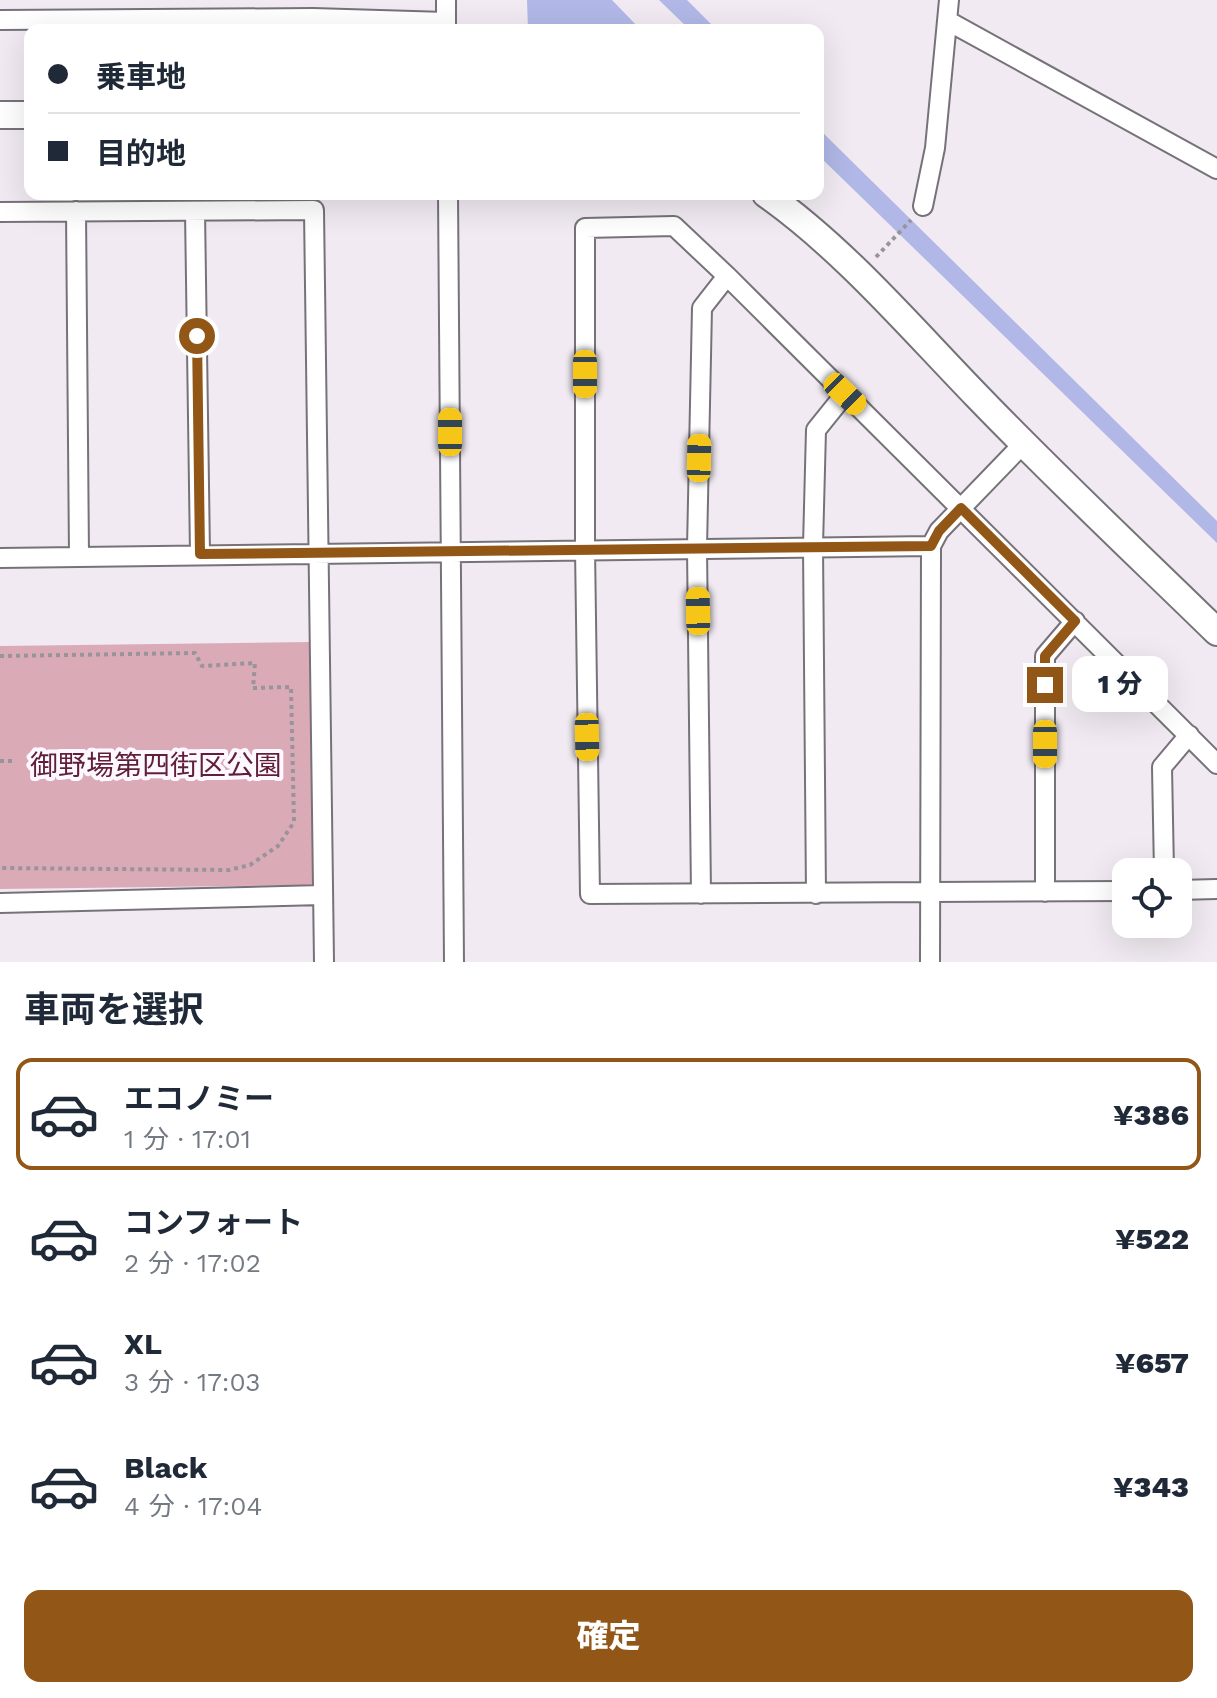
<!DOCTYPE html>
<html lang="ja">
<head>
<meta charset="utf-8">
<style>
	:root { --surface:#fff; --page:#f2f2f3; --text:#1f2937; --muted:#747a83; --line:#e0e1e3; --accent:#925716 }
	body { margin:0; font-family:"Work Sans","Noto Sans JP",sans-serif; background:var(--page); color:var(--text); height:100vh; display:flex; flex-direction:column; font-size:30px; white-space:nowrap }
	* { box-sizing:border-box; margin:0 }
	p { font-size:26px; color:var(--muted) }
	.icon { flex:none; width:44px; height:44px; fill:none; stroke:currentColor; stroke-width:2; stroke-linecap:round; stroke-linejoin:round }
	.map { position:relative; height:962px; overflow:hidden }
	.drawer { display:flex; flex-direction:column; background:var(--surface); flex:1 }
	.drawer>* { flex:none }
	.hud { position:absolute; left:24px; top:24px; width:800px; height:176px; border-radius:16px; box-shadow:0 8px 32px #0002; display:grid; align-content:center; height:176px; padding:0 24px; background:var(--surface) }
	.buttons { position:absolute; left:1112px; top:858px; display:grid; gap:16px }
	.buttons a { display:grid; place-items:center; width:80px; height:80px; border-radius:16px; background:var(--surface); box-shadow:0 8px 32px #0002; font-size:40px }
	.end { position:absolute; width:36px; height:36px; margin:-18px; border:10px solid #925716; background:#fff; box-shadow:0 0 0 4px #fff }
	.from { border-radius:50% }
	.bubble { position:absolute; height:56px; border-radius:16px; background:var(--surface); box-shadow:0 8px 32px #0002; font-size:26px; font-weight:800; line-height:56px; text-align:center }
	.car { position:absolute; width:24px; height:48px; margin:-24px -12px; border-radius:10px; box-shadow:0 0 6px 2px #0007; background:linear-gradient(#f5c518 24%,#345 0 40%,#f5c518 0 76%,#345 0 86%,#f5c518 0) }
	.hud b { display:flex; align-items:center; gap:28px; height:76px; font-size:30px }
	.hud b+b { border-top:2px solid var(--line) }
	.hud i { width:20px; height:20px; background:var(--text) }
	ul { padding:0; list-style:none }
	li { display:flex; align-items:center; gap:24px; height:112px; margin:0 16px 12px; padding:0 8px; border:4px solid transparent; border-radius:16px }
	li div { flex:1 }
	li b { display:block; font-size:30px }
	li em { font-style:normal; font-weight:800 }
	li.on { border-color:var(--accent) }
	li>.icon { width:72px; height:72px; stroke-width:1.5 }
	h2 { padding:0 24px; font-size:36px; line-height:96px }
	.cta { display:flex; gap:16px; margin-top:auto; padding:16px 24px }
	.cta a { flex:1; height:92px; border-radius:16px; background:var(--accent); color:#fff; font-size:32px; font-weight:800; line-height:92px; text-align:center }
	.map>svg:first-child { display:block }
	.green { fill:#dbaab7 }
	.water { fill:#b1b8e7 }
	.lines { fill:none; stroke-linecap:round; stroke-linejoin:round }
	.street-casing { stroke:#777279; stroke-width:22 }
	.secondary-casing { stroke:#777279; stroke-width:30 }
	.path { stroke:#99949a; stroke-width:4; stroke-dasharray:4 4; stroke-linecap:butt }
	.street { stroke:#fff; stroke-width:18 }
	.secondary { stroke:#fff; stroke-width:26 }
	.route { stroke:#925716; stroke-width:10 }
	.labels { text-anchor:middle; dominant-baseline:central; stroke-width:8; stroke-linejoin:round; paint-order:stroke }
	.park-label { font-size:28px; fill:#601f37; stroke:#fdf8ff }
</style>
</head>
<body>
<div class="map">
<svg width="1217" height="962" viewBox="0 0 1217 962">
	<rect width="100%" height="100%" fill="#f1eaf2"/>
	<path class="green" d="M310 642 313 885 0 889V646Z"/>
	<path class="water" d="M527 0H612L641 30H528Z
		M659 0H687L717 30H690Z
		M818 128 1217 521V543L818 155Z"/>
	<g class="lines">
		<defs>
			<path id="street" d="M446 0V30
				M0 20 313 18 446 22
				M948 21 1217 169
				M448 194 454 962
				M923 206 935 148 949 0
				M76 211 79 556
				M195 211 200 554
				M0 212 314 210 324 962
				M0 558 931 546
				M1164 872 1162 767 1189 735
				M1178 890 1217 889
				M1126 891 590 894 585 549V228L674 226 727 276 1217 764
				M1045 892V656L1075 621
				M701 894 697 548 702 308 727 276
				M816 894 813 546 816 430 845 394
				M0 903 322 895
				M930 962 931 546 939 531 1023 444"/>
			<path id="secondary" d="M0 115H30
				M766 194C845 250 910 327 977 396 1055 477 1137 554 1217 632"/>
		</defs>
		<use href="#street" class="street-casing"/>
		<use href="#secondary" class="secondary-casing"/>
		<path class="path" d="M876 257 911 220
			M0 656 195 653 202 666 255 663 253 688 291 687 294 822 278 846 250 865 229 870 0 868
			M0 761H15"/>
		<use href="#street" class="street"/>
		<use href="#secondary" class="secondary"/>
	</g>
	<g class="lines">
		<path class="route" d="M197 336 200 554 931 546 939 531 961 508 1075 621 1045 656V685"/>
	</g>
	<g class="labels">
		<g class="park-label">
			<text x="156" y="765">御野場第四街区公園</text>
		</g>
	</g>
</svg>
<div class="buttons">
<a><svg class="icon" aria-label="locate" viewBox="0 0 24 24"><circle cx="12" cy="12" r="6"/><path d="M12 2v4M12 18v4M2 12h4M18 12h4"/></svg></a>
</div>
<i class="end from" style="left:197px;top:336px"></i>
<i class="end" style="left:1045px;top:685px"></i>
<div class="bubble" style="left:1072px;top:656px;width:96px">1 分</div>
<i class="car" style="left:585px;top:374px;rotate:180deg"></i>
<i class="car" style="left:845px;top:394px;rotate:134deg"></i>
<i class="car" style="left:450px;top:432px;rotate:0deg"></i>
<i class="car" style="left:699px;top:458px;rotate:1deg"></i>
<i class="car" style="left:698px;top:611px;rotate:359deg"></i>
<i class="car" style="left:587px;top:737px;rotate:179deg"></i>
<i class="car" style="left:1045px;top:744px;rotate:180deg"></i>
<div class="hud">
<b><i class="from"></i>乗車地</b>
<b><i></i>目的地</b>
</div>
</div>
<section class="drawer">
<h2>車両を選択</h2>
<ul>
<li class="on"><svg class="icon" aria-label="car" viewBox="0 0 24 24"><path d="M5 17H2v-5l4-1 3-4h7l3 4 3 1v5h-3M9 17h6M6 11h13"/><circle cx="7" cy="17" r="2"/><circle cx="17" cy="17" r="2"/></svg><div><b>エコノミー</b><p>1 分 · 17:01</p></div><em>¥386</em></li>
<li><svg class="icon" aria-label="car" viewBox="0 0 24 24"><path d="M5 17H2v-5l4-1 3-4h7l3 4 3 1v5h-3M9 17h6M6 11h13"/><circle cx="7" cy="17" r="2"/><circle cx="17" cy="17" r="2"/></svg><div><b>コンフォート</b><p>2 分 · 17:02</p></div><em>¥522</em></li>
<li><svg class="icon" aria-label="car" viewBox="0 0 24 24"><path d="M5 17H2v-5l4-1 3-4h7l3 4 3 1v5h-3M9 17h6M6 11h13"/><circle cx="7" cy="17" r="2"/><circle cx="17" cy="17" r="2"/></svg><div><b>XL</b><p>3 分 · 17:03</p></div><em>¥657</em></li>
<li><svg class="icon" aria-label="car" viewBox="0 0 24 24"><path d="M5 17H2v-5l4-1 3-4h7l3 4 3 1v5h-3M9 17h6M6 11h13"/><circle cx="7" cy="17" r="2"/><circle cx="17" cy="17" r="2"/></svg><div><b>Black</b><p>4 分 · 17:04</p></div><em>¥343</em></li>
</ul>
<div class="cta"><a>確定</a></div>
</section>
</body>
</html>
